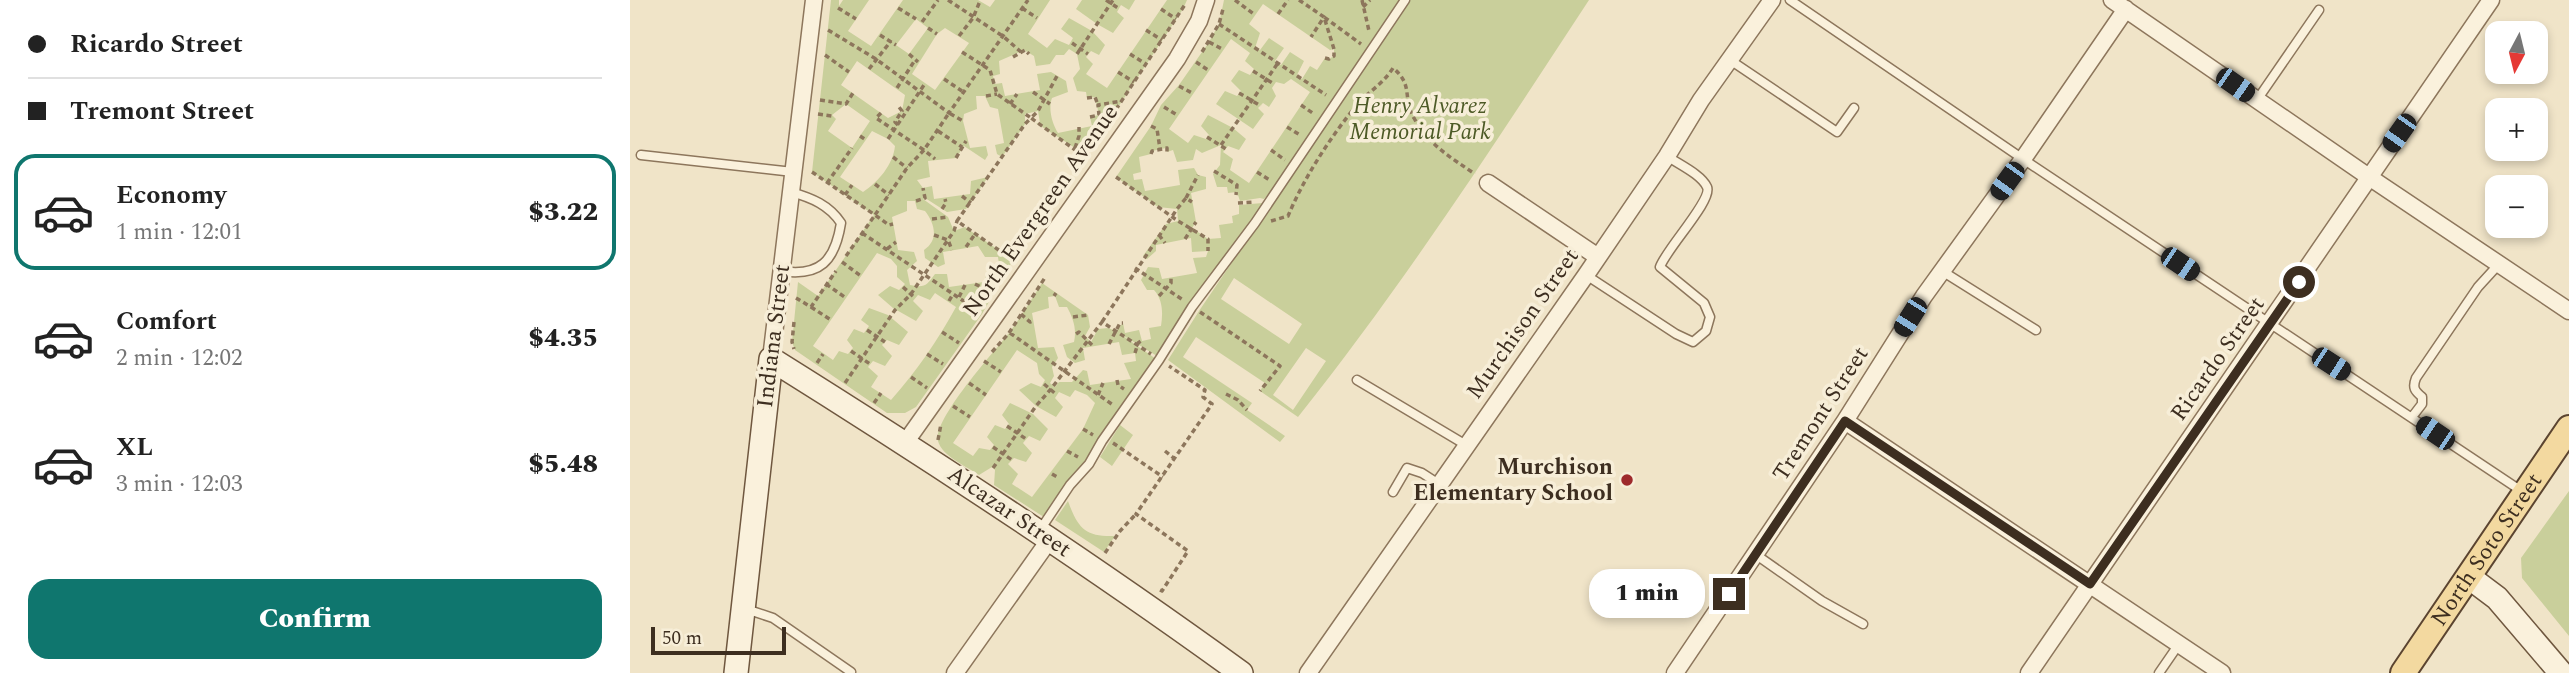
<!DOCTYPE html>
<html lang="en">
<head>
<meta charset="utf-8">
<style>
	:root { --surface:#fff; --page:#f6f6f6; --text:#222; --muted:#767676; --line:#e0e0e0; --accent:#0f766e }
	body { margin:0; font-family:Spectral,serif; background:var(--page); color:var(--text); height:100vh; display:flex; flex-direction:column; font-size:26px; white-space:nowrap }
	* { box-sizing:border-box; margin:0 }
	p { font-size:23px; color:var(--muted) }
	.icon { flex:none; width:38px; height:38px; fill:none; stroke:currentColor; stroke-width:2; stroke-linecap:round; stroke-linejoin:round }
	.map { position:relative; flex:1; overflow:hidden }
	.side { display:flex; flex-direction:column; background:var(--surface); width:630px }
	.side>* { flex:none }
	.banner { display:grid; align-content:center; height:154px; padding:0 28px; background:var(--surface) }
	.needle { width:46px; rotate:187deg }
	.buttons { position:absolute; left:1855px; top:21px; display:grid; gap:14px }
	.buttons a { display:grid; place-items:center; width:63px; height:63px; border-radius:14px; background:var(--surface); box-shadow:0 4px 10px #0003; font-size:35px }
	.scale { position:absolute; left:21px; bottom:18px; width:135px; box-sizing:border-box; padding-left:7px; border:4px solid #3d2e20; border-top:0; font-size:19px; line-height:24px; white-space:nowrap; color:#3d2e20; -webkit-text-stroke:5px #f7eed8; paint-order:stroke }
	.end { position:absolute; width:32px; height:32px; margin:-16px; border:9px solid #3d2e20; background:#fff; box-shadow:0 0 0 4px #fff }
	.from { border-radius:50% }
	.bubble { position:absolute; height:49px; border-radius:21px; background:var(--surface); box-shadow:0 4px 10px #0003; font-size:23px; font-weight:800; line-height:49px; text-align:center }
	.car { position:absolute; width:21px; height:42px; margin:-21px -10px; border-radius:9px; box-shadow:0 0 5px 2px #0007; background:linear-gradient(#222 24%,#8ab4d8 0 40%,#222 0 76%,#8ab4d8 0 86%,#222 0) }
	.banner b { display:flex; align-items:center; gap:24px; height:66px; font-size:26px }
	.banner b+b { border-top:2px solid var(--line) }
	.banner i { width:18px; height:18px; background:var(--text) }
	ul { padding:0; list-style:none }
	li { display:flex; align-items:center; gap:21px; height:116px; margin:0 14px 10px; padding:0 14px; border:4px solid transparent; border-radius:21px }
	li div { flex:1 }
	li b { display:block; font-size:26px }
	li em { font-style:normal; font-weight:800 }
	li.selected { border-color:var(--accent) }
	li>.icon { width:63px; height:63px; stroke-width:1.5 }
	.cta { display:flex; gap:14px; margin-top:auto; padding:14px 28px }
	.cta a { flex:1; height:80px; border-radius:21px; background:var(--accent); color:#fff; font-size:28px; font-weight:800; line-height:80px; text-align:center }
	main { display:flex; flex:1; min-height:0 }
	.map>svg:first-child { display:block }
	.green { fill:#c9cf9b; fill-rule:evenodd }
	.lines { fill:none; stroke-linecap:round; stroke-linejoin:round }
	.lane-casing { stroke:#8d765c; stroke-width:11 }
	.street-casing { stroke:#8d765c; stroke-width:19 }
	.secondary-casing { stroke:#6f573f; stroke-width:26 }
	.primary-casing { stroke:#5b4430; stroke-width:28 }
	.path { stroke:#8d765c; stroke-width:3.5; stroke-dasharray:5 3.5; stroke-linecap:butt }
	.lane { stroke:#faf1dc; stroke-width:8 }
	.street { stroke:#faf1dc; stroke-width:16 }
	.secondary { stroke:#faf1dc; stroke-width:23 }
	.primary { stroke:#f3d9a0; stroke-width:24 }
	.route { stroke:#3d2e20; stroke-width:9 }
	.poi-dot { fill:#9e2a2b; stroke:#f7eed8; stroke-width:2.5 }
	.labels { text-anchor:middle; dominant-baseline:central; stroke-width:7; stroke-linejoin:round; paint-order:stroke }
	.park-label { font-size:23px; font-style:italic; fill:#4d5a26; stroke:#f7eed8 }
	.street-label { font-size:23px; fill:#3d2e20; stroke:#f7eed8 }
	.poi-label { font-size:23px; font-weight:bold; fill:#3d2e20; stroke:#f7eed8; text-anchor:end }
</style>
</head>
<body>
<main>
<section class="side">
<div class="banner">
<b><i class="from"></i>Ricardo Street</b>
<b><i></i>Tremont Street</b>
</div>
<ul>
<li class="selected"><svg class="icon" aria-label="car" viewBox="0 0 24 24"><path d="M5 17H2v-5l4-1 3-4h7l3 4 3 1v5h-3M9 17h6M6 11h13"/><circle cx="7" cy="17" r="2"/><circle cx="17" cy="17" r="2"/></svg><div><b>Economy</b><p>1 min · 12:01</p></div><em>$3.22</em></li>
<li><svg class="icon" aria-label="car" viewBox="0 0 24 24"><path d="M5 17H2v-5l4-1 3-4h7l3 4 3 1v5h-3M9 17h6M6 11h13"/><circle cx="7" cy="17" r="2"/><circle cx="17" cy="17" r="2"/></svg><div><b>Comfort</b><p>2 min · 12:02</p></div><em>$4.35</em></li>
<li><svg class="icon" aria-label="car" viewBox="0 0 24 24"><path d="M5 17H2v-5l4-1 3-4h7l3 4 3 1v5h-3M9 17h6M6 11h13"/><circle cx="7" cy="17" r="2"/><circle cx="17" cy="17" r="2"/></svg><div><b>XL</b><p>3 min · 12:03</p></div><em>$5.48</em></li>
</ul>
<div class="cta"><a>Confirm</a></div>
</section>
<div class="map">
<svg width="1939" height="673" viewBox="0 0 1939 673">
	<rect width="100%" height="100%" fill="#f0e4c8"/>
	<path class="green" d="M201 0H209V6L213 0H239L218 31 241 46 273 0H348L360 7 365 0H420L398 34 417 48 425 39 439 45 443 38 431 29 439 18 462 31 475 45 469 55 461 51 456 57 463 64 456 74 477 88 537 0H557L553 9 455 157 445 148 406 123H410L408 111 395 114V124L372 157 367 154 365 145 374 143 368 109 360 107 355 96H346L347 109 334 114 333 121 340 148 356 146 358 155 355 160 334 146 326 158 298 161 300 177 287 180 293 188 302 186 304 199 340 194 341 181 358 177 336 209 317 212 295 198 293 199 318 217 324 231 335 227 383 260 352 314 286 407 275 413H257L165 350 162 342 168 282 188 296 244 215 182 172ZM286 19 298 28 279 54 266 45ZM315 28 339 43 305 90 282 74 307 34ZM439 49 447 54 450 69 443 78 447 91 456 92 457 98 465 97 469 115 460 117 462 126 428 133C422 123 418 109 422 98L438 92 436 81 421 72 407 74 410 90 375 96 372 83 365 84 363 76 370 74 369 61 394 50 404 56 406 66 420 64 426 55H434ZM227 61 275 95 272 111 258 118 211 85ZM216 104 240 121 222 148 198 131 206 119 202 115ZM242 131 258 139 265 146C263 165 248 182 233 192L210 177ZM277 201H285L287 209 295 211C305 224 309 240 294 250L295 258 308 267 315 264 313 252 348 246 355 257H368L369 264 358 268 354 282 319 287 317 274H305C296 286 295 288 280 285L277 270 287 261 284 252 268 250 262 217 277 211ZM247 253 261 259 267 266V277L275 284 269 290 260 286 248 295 263 308 286 321 293 311 283 301 288 295 300 300 305 293 326 307C308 340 286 372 261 400L241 387 248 376 238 367 243 361 255 366 262 356 252 345 257 340 269 345 278 332 258 315 239 308 231 320 239 326 234 333 224 329 217 340 223 348 218 354 209 351 203 360 183 346Z
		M452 0H505L499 10 491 5 487 12 494 18 483 33 467 24 446 9Z
		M594 0H772L647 184 634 199 630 198 610 201 607 192 598 193 597 187H587L583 174 590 165 591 145 572 153 566 149 563 160 547 162 543 150 537 152 536 148 522 151 521 154 509 157 511 172 503 174 504 180 512 179 515 191 550 185 548 170 564 168 568 175 576 177V189L561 193 566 222 562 228 578 239 591 238 589 225 603 223 602 216 609 214V205L633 203 527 356 489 333 526 359 469 439 417 519 364 485 365 470 362 467 349 475C336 466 312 456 308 441 303 419 364 352 379 333 391 317 401 300 412 283L458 315 460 327 455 336 461 342 468 329 478 328 486 331 493 323 495 333 509 330 512 341 521 339 519 328 531 326C533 313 533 300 524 290H517L511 280 518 267 529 268 532 279 567 273 563 258 576 257 578 251 562 252 561 238 526 245V251L517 259 513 256 536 224 548 221 547 209 528 207 486 177 521 126 531 105 549 85 579 42 589 24ZM633 4 700 50 704 49V56L699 59 695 58 687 70 680 66 672 79 667 75 674 61 660 52 651 65 645 61 654 48 639 38 630 50 625 48 630 33 619 24ZM601 39 620 53 615 61 624 69 620 75 609 70 601 81 611 91 607 96 595 91 586 104 623 129 634 114 628 108 633 103 639 107 646 96 642 88 646 82 654 84 661 79 680 92 619 183 600 170 603 159 593 152 598 146 609 150 616 139 603 128 578 115 571 126 579 135 576 139 564 135 558 143 539 129ZM425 296 429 307H437C443 318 447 329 444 342L433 345 437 357 445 363 455 360 453 348 489 342 492 355 505 353 506 361 494 363 501 379 460 385 457 371 453 370 442 382H429L425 387 420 383 424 376 422 367 428 358 424 347 408 348 402 313 419 308 418 297ZM387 350 407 363 409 374 415 380 411 387 401 383 389 390 406 406 426 417 433 407 425 398 429 392 440 397 445 390 457 395 465 403 453 429 402 497 382 484 388 474 378 464 384 458 396 462 402 453 393 443 399 436 410 441 418 429 403 414 380 403 372 415 379 424 375 429 365 425 357 437 364 445 360 450 349 448 343 456 323 443Z
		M780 0H959C866 142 774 284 668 417L630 391 635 383 566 337 553 357 622 403 617 410 655 436 650 442 538 360 569 311ZM604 278 672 324 659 344 591 299ZM676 348 696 361 663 410 643 395Z
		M490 425 503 435 482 466 470 457Z
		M1939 491V636L1892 578 1891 558Z
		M438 501C448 529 456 537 485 536L474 552 425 520Z"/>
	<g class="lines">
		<defs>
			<path id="lane" d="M1160 0 1393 159 1893 492
				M1100 60 1207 132 1224 108
				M1627 100 1689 10
				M11 155 163 172
				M151 271C190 277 205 261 211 223 199 205 182 198 161 192
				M1312 271 1406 330
				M956 275 1046 334 1063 342 1076 331 1080 317 1074 303 1030 267C1036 249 1083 200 1077 187 1071 174 1048 164 1037 156
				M727 380 836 445
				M1782 417 1792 404V397C1785 391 1782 388 1786 378L1848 287 1869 264
				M763 492 777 468 792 473 809 484
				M410 530 440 485 459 464 472 441 529 360 562 307 625 223 775 0
				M1125 554 1192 601 1233 624
				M116 609 143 618 221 672
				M1529 673 1549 644"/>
			<path id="street" d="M1482 0 1739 177 1939 311
				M858 183 968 257
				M141 359 184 0
				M1215 421 1592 673
				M275 443 547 59 569 21 576 0
				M325 673 420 539
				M678 673 956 275 1037 156 1071 100 1142 0
				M1045 673 1215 421 1294 296 1393 159 1496 9
				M1399 673 1861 0"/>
			<path id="secondary" d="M1839 577 1867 598 1931 673
				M106 673 141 359C301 459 458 562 611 673"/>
			<g id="primary">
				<path id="s1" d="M1773 673 1939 428"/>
			</g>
		</defs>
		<use href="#lane" class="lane-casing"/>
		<use href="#street" class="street-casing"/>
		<use href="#secondary" class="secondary-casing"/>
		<use href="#primary" class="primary-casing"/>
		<path class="path" d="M318 0 374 37 391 52
			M476 0 488 8
			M605 0 625 15
			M669 0 694 17 681 37
			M732 0 739 31
			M733 7 740 0
			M208 8 226 19
			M268 8 286 19
			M392 8 407 18
			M531 9 546 19
			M648 14 658 0
			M292 22 308 0
			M589 24 696 95
			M298 28 307 34
			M198 30 246 59 319 113 398 0
			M516 30 532 40
			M250 35 266 45
			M329 36 343 18 350 1
			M579 42 592 49
			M442 43 458 54
			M332 52 360 70 367 94 401 118 408 111 427 76
			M572 52 589 24 593 9
			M279 54 288 62
			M447 54 483 0
			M500 54 516 64
			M195 55 219 72
			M383 57 395 50 399 54
			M695 58 699 59 704 56V49L694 17 731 44
			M566 62 578 70
			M239 69 261 41
			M623 71 644 84
			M488 72 504 82
			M314 79 332 91
			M549 86 562 93
			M267 88 285 60
			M403 92 420 104
			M609 93 631 106
			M356 96 367 94
			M457 98 465 97 468 105
			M190 100 216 104 223 93
			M380 104 387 94
			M671 105 684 114
			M534 107 547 115
			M251 113 246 118 294 150 319 113 333 121
			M188 114 202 116
			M460 117 469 115 468 105 492 101
			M268 125 265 122 272 111 269 107
			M521 126 527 129 530 149
			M657 127 670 135
			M308 131 332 147
			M230 136 236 140
			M577 137 596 149
			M258 139 294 85
			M591 145 648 63
			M445 148 449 136V127
			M641 150 655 160
			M458 152 556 3
			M521 154 522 151 537 148V152
			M263 157 277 168
			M326 158 336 141
			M584 171 607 185 606 195
			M182 172 245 215 277 168 294 150 305 159
			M627 172 641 181
			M486 177 548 221 578 239V251
			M197 183 222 148
			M245 184 259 195
			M215 195 222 185
			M332 196 341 203
			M556 198 568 175
			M286 201 295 198 293 188
			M608 203 624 202
			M312 209 316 203 315 199
			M302 219 318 217
			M641 221 658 216C674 178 699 139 726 106 738 92 753 84 763 68 784 85 772 98 784 118 799 145 820 157 845 174
			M232 233 350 312
			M304 235 318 240 322 250
			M529 235 535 243
			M555 239 566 222
			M336 247 345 234
			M257 249 266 242
			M216 256 245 215 259 225 263 224
			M383 260 327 221 395 124 401 118 455 157
			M212 262 231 276
			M505 268 553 300
			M196 284 216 298
			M345 284 363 293
			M273 287 285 298
			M424 296 426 293
			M529 296 541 283V278
			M329 297 335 285
			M166 298 181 307 206 271
			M319 301 323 294
			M181 307 201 320
			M570 312 650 366 630 391
			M391 314 400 322 403 321
			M443 317 458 315
			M164 322 162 342 164 349
			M472 322 547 209 556 198 562 202
			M237 330 255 342
			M312 332 329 343
			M380 333 483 405
			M446 334 449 332 463 346
			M479 344 490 323H493
			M221 351 240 364
			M362 352 379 333 416 276
			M505 353 508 343 511 341
			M297 354 313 364
			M354 361 371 372
			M187 363 193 354
			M281 377 297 388
			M487 380 488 385 494 389
			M215 383 265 310 281 294 324 231 327 221
			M339 383 356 395
			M414 384 427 395
			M596 394 608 400 617 410
			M468 395 473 383
			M244 403 251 393
			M323 406 340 417
			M377 426 396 439
			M453 429 463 435
			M308 440 311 424
			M483 443 533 477
			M363 447 382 460
			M437 451 448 457
			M535 451 545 459
			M363 468 406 406 421 389 472 322 521 354
			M422 474 429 478
			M475 553 490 531 506 514
			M530 590 532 591 558 551 506 514 582 404 573 397 575 390 539 366"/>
		<use href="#lane" class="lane"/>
		<use href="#street" class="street"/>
		<use href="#secondary" class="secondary"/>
		<use href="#primary" class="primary"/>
	</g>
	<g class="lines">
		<path class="route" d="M1099 594 1215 421 1460 584 1669 282"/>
	</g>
	<circle class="poi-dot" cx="997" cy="480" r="7"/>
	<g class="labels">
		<g class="park-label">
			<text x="790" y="106">Henry Alvarez<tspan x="790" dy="26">Memorial Park</tspan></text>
		</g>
		<g class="street-label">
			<text transform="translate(411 211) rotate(-55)">North Evergreen Avenue</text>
			<text transform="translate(893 324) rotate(-55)">Murchison Street</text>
			<text transform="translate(144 336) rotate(-83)">Indiana Street</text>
			<text transform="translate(1588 359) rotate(-55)">Ricardo Street</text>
			<text transform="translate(1191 414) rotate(-57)">Tremont Street</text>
			<text transform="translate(379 512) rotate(34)">Alcazar Street</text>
			<text stroke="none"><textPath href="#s1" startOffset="149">North Soto Street</textPath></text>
		</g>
		<g class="poi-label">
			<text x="983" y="467">Murchison<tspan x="983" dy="26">Elementary School</tspan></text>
		</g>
	</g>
</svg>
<div class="buttons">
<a><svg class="needle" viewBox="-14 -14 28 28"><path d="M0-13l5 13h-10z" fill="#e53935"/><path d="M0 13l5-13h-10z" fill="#767676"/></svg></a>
<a>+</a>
<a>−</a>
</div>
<div class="scale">50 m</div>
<i class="end from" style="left:1669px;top:282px"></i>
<i class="end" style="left:1099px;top:594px"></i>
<div class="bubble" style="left:959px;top:569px;width:116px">1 min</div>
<i class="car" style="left:1605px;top:85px;rotate:125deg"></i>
<i class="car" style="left:1769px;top:133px;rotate:215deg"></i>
<i class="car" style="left:1377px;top:181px;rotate:216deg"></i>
<i class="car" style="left:1550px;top:264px;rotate:124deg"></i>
<i class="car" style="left:1280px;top:317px;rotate:212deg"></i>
<i class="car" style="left:1701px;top:364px;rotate:123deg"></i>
<i class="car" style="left:1805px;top:433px;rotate:304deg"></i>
</div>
</main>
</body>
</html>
